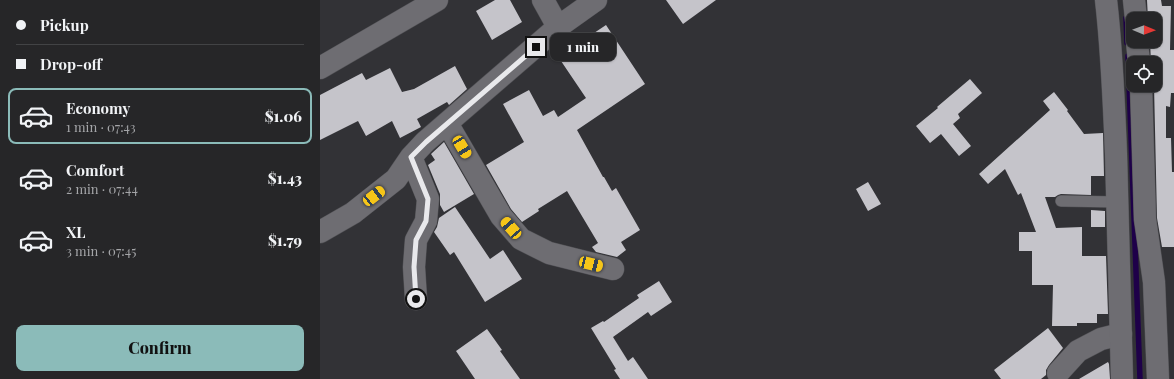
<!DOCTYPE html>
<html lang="en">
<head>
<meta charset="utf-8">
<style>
	:root { --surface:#262628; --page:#2e2e30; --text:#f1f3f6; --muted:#a4a5a8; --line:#424345; --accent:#8bbbb9 }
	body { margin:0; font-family:"Playfair Display",serif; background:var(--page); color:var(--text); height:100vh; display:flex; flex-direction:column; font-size:15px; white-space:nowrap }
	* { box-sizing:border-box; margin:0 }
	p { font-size:13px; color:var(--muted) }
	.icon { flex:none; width:22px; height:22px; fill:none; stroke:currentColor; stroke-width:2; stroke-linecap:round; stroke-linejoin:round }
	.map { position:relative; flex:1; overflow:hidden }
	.drawer { display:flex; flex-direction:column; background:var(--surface); width:320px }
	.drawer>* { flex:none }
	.hud { display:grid; align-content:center; height:88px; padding:0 16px; background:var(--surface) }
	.needle { width:26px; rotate:91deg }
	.buttons { position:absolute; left:806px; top:12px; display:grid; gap:8px }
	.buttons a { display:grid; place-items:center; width:36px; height:36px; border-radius:8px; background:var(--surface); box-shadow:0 1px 3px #0004,0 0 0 1px var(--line); font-size:20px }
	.end { position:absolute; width:18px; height:18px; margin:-9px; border:5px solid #e9e9ec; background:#111; box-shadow:0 0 0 2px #111 }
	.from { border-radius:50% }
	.bubble { position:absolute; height:28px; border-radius:8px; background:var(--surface); box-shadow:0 1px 3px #0004,0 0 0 1px var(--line); font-size:13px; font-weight:800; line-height:28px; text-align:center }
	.car { position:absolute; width:12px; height:24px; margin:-12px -6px; border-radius:5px; box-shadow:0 0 3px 1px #0007; background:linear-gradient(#f5c518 24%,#345 0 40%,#f5c518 0 76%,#345 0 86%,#f5c518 0) }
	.hud b { display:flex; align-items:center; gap:14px; height:38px; font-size:15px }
	.hud b+b { border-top:1px solid var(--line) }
	.hud i { width:10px; height:10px; background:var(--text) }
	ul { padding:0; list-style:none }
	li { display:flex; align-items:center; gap:12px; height:56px; margin:0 8px 6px; padding:0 8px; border:2px solid transparent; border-radius:8px }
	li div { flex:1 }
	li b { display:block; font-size:15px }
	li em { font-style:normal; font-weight:800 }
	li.selected { border-color:var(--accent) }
	li>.icon { width:36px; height:36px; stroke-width:1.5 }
	.button { display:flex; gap:8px; margin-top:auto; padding:8px 16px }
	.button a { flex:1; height:46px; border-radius:8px; background:var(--accent); color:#111; font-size:16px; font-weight:800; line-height:46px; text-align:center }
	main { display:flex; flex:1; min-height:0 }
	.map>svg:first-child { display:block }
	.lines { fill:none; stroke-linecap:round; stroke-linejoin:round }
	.stream { stroke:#1e0049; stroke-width:5.5 }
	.building { fill:#c5c4ca }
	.service-casing { stroke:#505054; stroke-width:12 }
	.minor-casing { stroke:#505054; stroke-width:23 }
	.tertiary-casing { stroke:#505054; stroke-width:23 }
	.service { stroke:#6e6d72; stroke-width:11 }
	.minor { stroke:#6e6d72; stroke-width:22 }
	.tertiary { stroke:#6e6d72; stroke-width:22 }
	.route { stroke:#e9e9ec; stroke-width:5 }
</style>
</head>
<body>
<main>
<section class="drawer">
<div class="hud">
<b><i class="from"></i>Pickup</b>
<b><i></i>Drop-off</b>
</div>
<ul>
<li class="selected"><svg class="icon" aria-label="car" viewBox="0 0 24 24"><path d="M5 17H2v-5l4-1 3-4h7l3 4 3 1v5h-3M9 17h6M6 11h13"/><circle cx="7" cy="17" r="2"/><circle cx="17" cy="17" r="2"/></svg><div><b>Economy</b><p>1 min · 07:43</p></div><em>$1.06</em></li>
<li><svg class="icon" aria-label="car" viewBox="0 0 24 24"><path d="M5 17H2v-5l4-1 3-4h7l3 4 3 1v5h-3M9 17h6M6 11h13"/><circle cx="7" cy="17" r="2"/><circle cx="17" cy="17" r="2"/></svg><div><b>Comfort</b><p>2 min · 07:44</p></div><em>$1.43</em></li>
<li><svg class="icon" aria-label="car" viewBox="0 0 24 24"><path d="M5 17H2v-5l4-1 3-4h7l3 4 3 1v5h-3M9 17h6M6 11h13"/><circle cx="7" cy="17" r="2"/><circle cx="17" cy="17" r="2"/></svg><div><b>XL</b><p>3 min · 07:45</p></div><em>$1.79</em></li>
</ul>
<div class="button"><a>Confirm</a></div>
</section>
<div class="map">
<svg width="854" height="379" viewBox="0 0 854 379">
	<rect width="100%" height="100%" fill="#323236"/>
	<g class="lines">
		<path class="stream" d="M806 18 807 43
			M808 56 820 379"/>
	</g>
	<path class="building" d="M175 0H190L202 22 172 40 156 11Z
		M346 0H396L363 24Z
		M827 0H841L842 6H851L850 50H854V93H851L850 107 846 106V138H851L852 172H854V247H842L837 218 834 85H835V63H831L830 41H835V19H828Z
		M286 25 325 84 257 130 283 177H284L292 191 296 188 320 230 301 242 306 250 297 257 276 252 272 247 278 243 247 191 218 209 219 211 202 222 191 209 166 165 204 142 183 104 209 90 223 116 234 110 238 117 266 98 241 61 273 39 271 35Z
		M135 66 147 89 129 105 127 102 97 119 101 127 80 138 72 121 46 136 38 121 0 140V95L42 73 46 80 70 68 82 92 94 89Z
		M650 79 662 93 638 114 640 118 633 124 651 146 639 156 621 134 610 143 596 126 618 108 617 107Z
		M734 92 748 110 747 111 764 134 783 133 784 176H771V195L741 194 738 195 735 197H725L736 228 762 227V256H786L788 314H777V323H757V326H732L733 285H712V251H699V232H716L701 193 698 195 685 169 668 184 659 174 730 110 723 101Z
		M124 142 154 194 124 212 120 205V194L108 165 115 160 111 154Z
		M548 182 561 204 548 211 536 189Z
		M135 207 170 259 183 250 202 279 165 302 134 252 130 255 114 232 117 227 119 218Z
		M771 210 785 211V227H771Z
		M339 281 352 302 331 316 328 312 293 337 308 361 313 357 328 379H300L294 370 296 369 271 328 283 321 284 322 319 298 317 295Z
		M728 328 743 348 729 365 726 370V375L721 379H681L674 370Z
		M167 329 182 350 180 351 200 379H155L136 351Z
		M788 362 789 364 790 379H759Z"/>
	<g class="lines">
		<defs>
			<path id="service" d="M741 201 798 202"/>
			<path id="minor" d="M223 0 238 27
				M814 0 816 19
				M817 41 819 63
				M0 68 117 0
				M821 85 825 219 834 282 838 379
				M127 123 181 216 201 239 229 253 293 269
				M91 157 108 199 106 221 96 240 94 267 96 299
				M0 232 33 213 76 179 91 157 105 142 238 27 276 0
				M738 373 758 351 781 339 801 334"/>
			<path id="tertiary" d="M786 0C792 51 794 103 796 154 798 229 800 304 802 379"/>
		</defs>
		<use href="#service" class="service-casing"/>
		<use href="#minor" class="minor-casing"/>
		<use href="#tertiary" class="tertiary-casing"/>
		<use href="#service" class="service"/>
		<use href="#minor" class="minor"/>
		<use href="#tertiary" class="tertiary"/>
	</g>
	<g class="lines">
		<path class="route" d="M96 299 94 267 96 240 106 221 108 199 91 157 106 142 216 47"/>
	</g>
</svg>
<div class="buttons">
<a><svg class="needle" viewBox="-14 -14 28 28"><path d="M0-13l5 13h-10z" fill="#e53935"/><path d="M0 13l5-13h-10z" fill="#a4a5a8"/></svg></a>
<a><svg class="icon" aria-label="locate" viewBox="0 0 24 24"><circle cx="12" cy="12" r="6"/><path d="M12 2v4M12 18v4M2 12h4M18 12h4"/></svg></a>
</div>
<i class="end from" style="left:96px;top:299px"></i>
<i class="end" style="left:216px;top:47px"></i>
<div class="bubble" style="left:230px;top:33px;width:66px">1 min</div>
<i class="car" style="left:142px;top:147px;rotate:149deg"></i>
<i class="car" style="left:54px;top:196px;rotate:52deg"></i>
<i class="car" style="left:191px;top:228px;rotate:319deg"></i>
<i class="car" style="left:271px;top:264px;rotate:104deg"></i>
</div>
</main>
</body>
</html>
